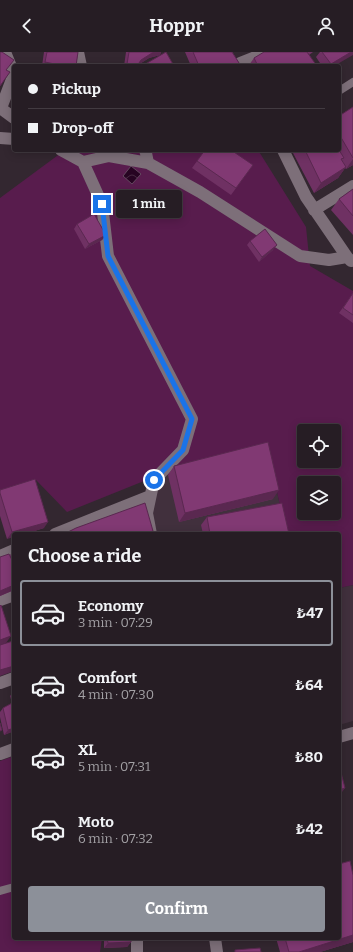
<!DOCTYPE html>
<html lang="en">
<head>
<meta charset="utf-8">
<style>
	:root { --surface:#261d24; --page:#2e262c; --text:#f1f3f6; --muted:#a4a2a6; --line:#423b41; --accent:#8c9099 }
	body { margin:0; font-family:Bitter,serif; background:var(--page); color:var(--text); height:100vh; display:flex; flex-direction:column; font-size:15px; white-space:nowrap }
	* { box-sizing:border-box; margin:0 }
	p { font-size:13px; color:var(--muted) }
	.icon { flex:none; width:22px; height:22px; fill:none; stroke:currentColor; stroke-width:2; stroke-linecap:round; stroke-linejoin:round }
	.map { position:relative; flex:1; overflow:hidden }
	.details { position:absolute; left:12px; top:480px; width:329px; height:408px; display:flex; flex-direction:column; background:var(--surface); border-radius:4px; box-shadow:0 2px 10px #0003,0 0 0 1px var(--line) }
	.details>* { flex:none }
	.hud { position:absolute; left:12px; top:12px; width:329px; height:88px; border-radius:4px; box-shadow:0 2px 10px #0003,0 0 0 1px var(--line); display:grid; align-content:center; height:88px; padding:0 16px; background:var(--surface) }
	.controls { position:absolute; left:297px; top:372px; display:grid; gap:8px }
	.controls a { display:grid; place-items:center; width:44px; height:44px; border-radius:4px; background:var(--surface); box-shadow:0 2px 10px #0003,0 0 0 1px var(--line); font-size:20px }
	.end { position:absolute; width:18px; height:18px; margin:-9px; border:5px solid #1a73e8; background:#fff; box-shadow:0 0 0 2px #fff }
	.from { border-radius:50% }
	.bubble { position:absolute; height:28px; border-radius:4px; background:var(--surface); box-shadow:0 2px 10px #0003,0 0 0 1px var(--line); font-size:13px; font-weight:700; line-height:28px; text-align:center }
	.hud b { display:flex; align-items:center; gap:14px; height:38px; font-size:15px }
	.hud b+b { border-top:1px solid var(--line) }
	.hud i { width:10px; height:10px; background:var(--text) }
	ul { padding:0; list-style:none }
	li { display:flex; align-items:center; gap:12px; height:66px; margin:0 8px 6px; padding:0 8px; border:2px solid transparent; border-radius:4px }
	li div { flex:1 }
	li b { display:block; font-size:15px }
	li em { font-style:normal; font-weight:700 }
	li.on { border-color:var(--accent) }
	li>.icon { width:36px; height:36px; stroke-width:1.5 }
	h2 { padding:0 16px; font-size:18px; line-height:48px }
	.button { display:flex; gap:8px; margin-top:auto; padding:8px 16px }
	.button a { flex:1; height:46px; border-radius:4px; background:var(--accent); color:#fff; font-size:16px; font-weight:700; line-height:46px; text-align:center }
	header { display:flex; justify-content:space-between; align-items:center; height:52px; padding:0 16px; background:var(--surface); font-size:18px; font-weight:700 }
	.map>svg:first-child { display:block }
	.built { fill:#41303d }
	.grass { fill:#581c4d; fill-rule:evenodd }
	.water { fill:url(#water-waves); stroke:#63485f }
	.lines { fill:none; stroke-linecap:round; stroke-linejoin:round }
	.lane { stroke:#7d6f79; stroke-width:8 }
	.street { stroke:#7d6f79; stroke-width:12 }
	.wall { fill:#6f3163 }
	.shaded-wall { fill:#5a2850 }
	.building { fill:#813973; stroke:#5a2850 }
	.route { stroke:#1a73e8; stroke-width:5 }
</style>
</head>
<body>
<header><svg class="icon" aria-label="back" viewBox="0 0 24 24"><path d="M15 5l-7 7 7 7"/></svg>Hoppr<svg class="icon" aria-label="person" viewBox="0 0 24 24"><circle cx="12" cy="8" r="4"/><path d="M4 21q1-7 8-7t8 7"/></svg></header>
<div class="map">
<svg width="353" height="900" viewBox="0 0 353 900">
	<defs>
		<pattern id="water-waves" width="16" height="10" patternUnits="userSpaceOnUse"><rect width="16" height="10" fill="#270422"/><path d="M0 5q4-4 8 0t8 0" fill="none" stroke="#472942"/></pattern>
	</defs>
	<rect width="100%" height="100%" fill="#332730"/>
	<path class="built" d="M268 397 286 482H155L144 429Z
		M353 533V669L339 673V536Z"/>
	<path class="grass" d="M65 98H258L306 175 310 214 353 239V533L339 536V482H286L268 397 144 429 67 460 36 428 0 440V146ZM304 379H334V409H304ZM304 431H334V461H304Z
		M14 704V886H102L100 900H0V709Z"/>
	<path class="water" d="M131 114 141 122 132 132 123 124Z"/>
	<g class="lines">
		<path class="lane" d="M339 39 353 30
			M0 839 14 835"/>
		<path class="street" d="M78 0 81 14
			M240 11 258 4 266 0
			M0 56 14 66
			M1 56 14 22 5 0
			M0 86 14 87
			M61 98 83 110 102 152 108 204 192 367 183 398 154 428 147 461 151 482
			M145 98 146 101 148 111
			M283 98 306 145 347 205 351 209
			M83 110 109 104 148 111 200 140 300 204 329 208 347 205
			M314 158 353 134
			M55 482 150 444
			M0 504 14 498
			M0 548 14 543
			M0 631 14 626
			M339 685 353 681
			M0 702 14 697
			M137 886V900
			M215 886 217 900"/>
	</g>
	<path class="wall" d="M44 0H78L76 14H42Z
		M126 0H161L160 3 149 6 138 13 137 14H124Z
		M185 0H232L241 14H191Z
		M307 0H313L309 3Z
		M320 0H353L334 14H322L316 5Z
		M254 6 317 14H250L249 13Z
		M353 55V113L346 117 345 116 338 126 314 141 293 101 295 98H339V64Z
		M205 98 253 113 231 143 192 116Z
		M353 137V183L331 158 339 147Z
		M77 172 106 183 102 188 85 197 74 177Z
		M250 189 273 198 259 210 247 193Z
		M353 241V271L339 261Z
		M174 414 273 447 179 470 168 423Z
		M0 438 44 476 25 482H14L7 487 0 464Z
		M207 465 289 482H203L201 473Z
		M14 501V538L0 544V505L10 504 11 502Z
		M14 639V679L4 683 0 665V660L3 656 12 651 10 644Z
		M353 823V890L320 900H280L276 886H339Z
		M104 886H131V890L127 895 104 896Z"/>
	<path class="shaded-wall" d="M155 0H161L160 3 149 6 138 13 141 8 152 1Z
		M351 0H353V3L334 14H330L331 12Z
		M45 10 64 14H42Z
		M353 107V113L346 117Z
		M346 115 338 126 314 141 321 131Z
		M106 183 102 188 85 197 89 192Z
		M277 193 273 198 259 210 262 205Z
		M279 438 273 447 179 470 185 461Z
		M48 470 44 476 25 482H14V485L7 487 12 480Z
		M153 479 151 482H143Z
		M14 533V538L0 544V539Z
		M11 584 6 591 0 593V588Z
		M14 614V619L0 624V618Z
		M14 676V679L4 683 8 678Z
		M345 736 339 744V745V738Z
		M353 883V890L320 900H299Z
		M131 890 127 895 104 896 108 891Z"/>
	<path class="building" d="M0 0H2L14 8 6 18 10 20 0 34Z
		M47 0H78L76 14H64L45 10Z
		M129 0H155L152 1 141 8 137 14H134L127 12Z
		M166 0 174 14H142Z
		M193 0H232L241 14H199Z
		M264 0H307L317 14H258L254 6Z
		M322 0H351L331 12Z
		M353 55V106L339 82V64Z
		M205 98H231L253 113 236 136 197 109Z
		M305 98H339L344 106 341 107 346 115 321 131Z
		M353 137V164L339 147Z
		M94 162 106 183 89 192 77 172Z
		M265 177 277 193 262 205 250 189Z
		M353 241V263L343 256Z
		M268 390 279 438 185 461 174 414Z
		M35 427 48 470 12 480 0 441V438Z
		M145 451 153 479 143 482H64L76 476Z
		M282 451 289 482H210L207 465Z
		M14 501V509L11 502Z
		M9 502 14 512V533L0 539V505Z
		M1 553 11 584 0 588V554Z
		M13 589 14 591V614L0 618V593Z
		M14 650V676L8 678 3 656Z
		M0 671 2 678 0 679Z
		M339 713 345 736 339 738Z
		M350 809 353 823V883L299 900H289L285 886H339V812Z
		M107 886H131V890L108 891Z
		M260 896 261 900H235V898Z"/>
	<g class="lines">
		<path class="route" d="M102 152 108 204 192 367 183 398 154 428"/>
	</g>
</svg>
<div class="controls">
<a><svg class="icon" aria-label="locate" viewBox="0 0 24 24"><circle cx="12" cy="12" r="6"/><path d="M12 2v4M12 18v4M2 12h4M18 12h4"/></svg></a>
<a><svg class="icon" aria-label="layers" viewBox="0 0 24 24"><path d="M12 4l9 5-9 5-9-5zM3 14l9 5 9-5"/></svg></a>
</div>
<i class="end from" style="left:154px;top:428px"></i>
<i class="end" style="left:102px;top:152px"></i>
<div class="bubble" style="left:116px;top:138px;width:66px">1 min</div>
<div class="hud">
<b><i class="from"></i>Pickup</b>
<b><i></i>Drop-off</b>
</div>
<section class="details">
<h2>Choose a ride</h2>
<ul>
<li class="on"><svg class="icon" aria-label="car" viewBox="0 0 24 24"><path d="M5 17H2v-5l4-1 3-4h7l3 4 3 1v5h-3M9 17h6M6 11h13"/><circle cx="7" cy="17" r="2"/><circle cx="17" cy="17" r="2"/></svg><div><b>Economy</b><p>3 min · 07:29</p></div><em>₺47</em></li>
<li><svg class="icon" aria-label="car" viewBox="0 0 24 24"><path d="M5 17H2v-5l4-1 3-4h7l3 4 3 1v5h-3M9 17h6M6 11h13"/><circle cx="7" cy="17" r="2"/><circle cx="17" cy="17" r="2"/></svg><div><b>Comfort</b><p>4 min · 07:30</p></div><em>₺64</em></li>
<li><svg class="icon" aria-label="car" viewBox="0 0 24 24"><path d="M5 17H2v-5l4-1 3-4h7l3 4 3 1v5h-3M9 17h6M6 11h13"/><circle cx="7" cy="17" r="2"/><circle cx="17" cy="17" r="2"/></svg><div><b>XL</b><p>5 min · 07:31</p></div><em>₺80</em></li>
<li><svg class="icon" aria-label="car" viewBox="0 0 24 24"><path d="M5 17H2v-5l4-1 3-4h7l3 4 3 1v5h-3M9 17h6M6 11h13"/><circle cx="7" cy="17" r="2"/><circle cx="17" cy="17" r="2"/></svg><div><b>Moto</b><p>6 min · 07:32</p></div><em>₺42</em></li>
</ul>
<div class="button"><a>Confirm</a></div>
</section>
</div>
</body>
</html>
